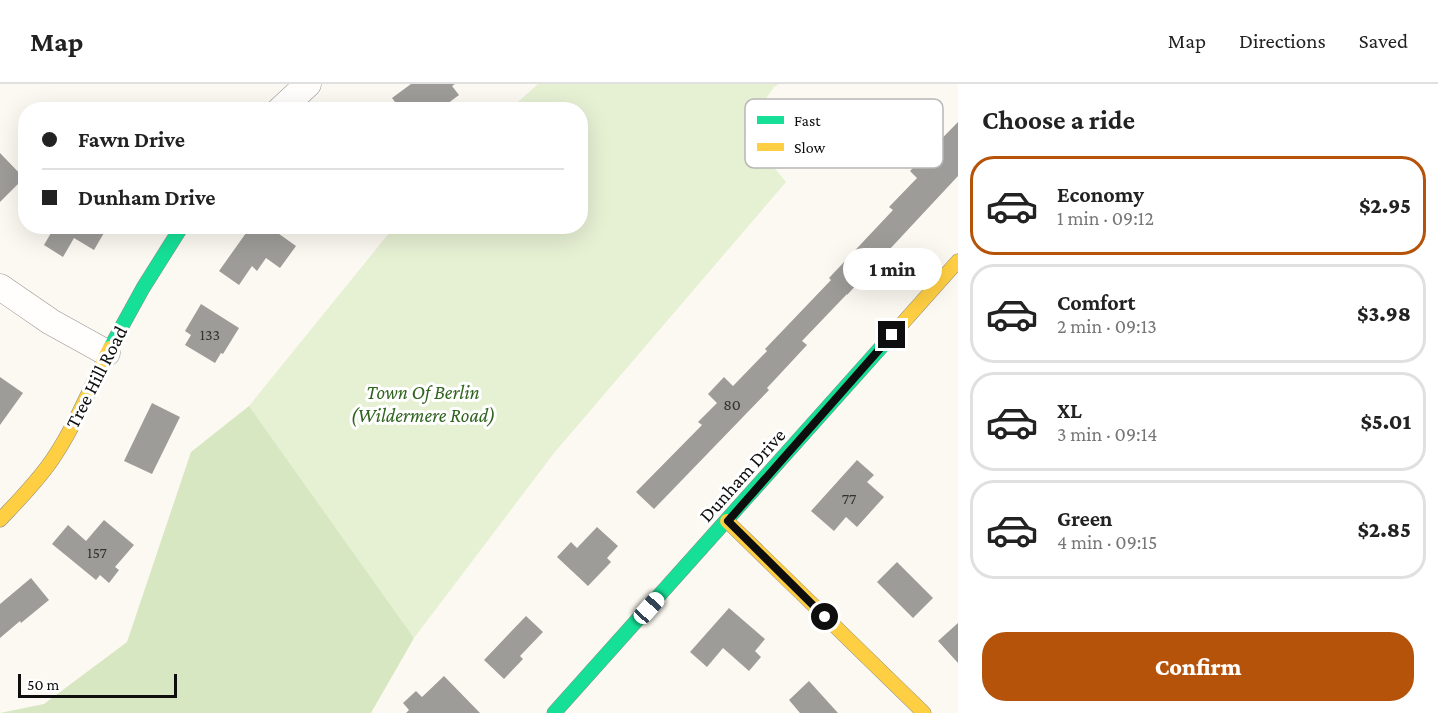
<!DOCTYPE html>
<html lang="en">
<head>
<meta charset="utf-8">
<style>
	:root { --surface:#fff; --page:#f6f6f6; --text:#222; --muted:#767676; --line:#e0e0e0; --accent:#b45309 }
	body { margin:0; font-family:"Crimson Pro",serif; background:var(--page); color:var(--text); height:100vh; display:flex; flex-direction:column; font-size:22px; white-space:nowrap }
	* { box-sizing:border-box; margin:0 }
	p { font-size:20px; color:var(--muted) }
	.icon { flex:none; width:33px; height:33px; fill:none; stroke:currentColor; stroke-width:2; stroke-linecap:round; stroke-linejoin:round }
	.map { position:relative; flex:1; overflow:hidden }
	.details { display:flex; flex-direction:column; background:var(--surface); width:480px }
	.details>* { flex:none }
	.guide { position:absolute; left:18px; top:18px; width:570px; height:132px; border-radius:24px; box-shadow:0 6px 24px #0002; display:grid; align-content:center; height:132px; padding:0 24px; background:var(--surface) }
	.scale { position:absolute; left:18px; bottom:15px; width:159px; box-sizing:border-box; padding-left:6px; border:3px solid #0e0e0e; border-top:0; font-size:16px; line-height:21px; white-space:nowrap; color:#0e0e0e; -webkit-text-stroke:4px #fff; paint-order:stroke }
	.end { position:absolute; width:27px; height:27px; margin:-14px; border:8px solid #0e0e0e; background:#fff; box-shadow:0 0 0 3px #fff }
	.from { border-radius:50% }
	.bubble { position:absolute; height:42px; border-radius:21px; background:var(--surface); box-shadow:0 6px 24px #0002; font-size:20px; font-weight:800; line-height:42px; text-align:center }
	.car { position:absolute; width:18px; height:36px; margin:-18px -9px; border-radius:8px; box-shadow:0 0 4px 2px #0007; background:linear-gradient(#fff 24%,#345 0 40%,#fff 0 76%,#345 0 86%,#fff 0) }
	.guide b { display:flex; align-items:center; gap:21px; height:57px; font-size:22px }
	.guide b+b { border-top:2px solid var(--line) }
	.guide i { width:15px; height:15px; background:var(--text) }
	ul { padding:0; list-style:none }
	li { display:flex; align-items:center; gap:18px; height:99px; margin:0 12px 9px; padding:0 12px; border:3px solid var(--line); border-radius:24px }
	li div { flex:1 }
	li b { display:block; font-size:22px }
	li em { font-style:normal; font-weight:800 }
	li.on { border-color:var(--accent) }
	li>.icon { width:54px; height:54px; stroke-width:1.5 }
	h2 { padding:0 24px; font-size:27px; line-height:72px }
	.action { display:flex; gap:12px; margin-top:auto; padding:12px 24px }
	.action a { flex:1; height:69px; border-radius:24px; background:var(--accent); color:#fff; font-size:24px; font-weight:800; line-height:69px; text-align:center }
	header { display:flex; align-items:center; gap:36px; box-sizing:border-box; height:84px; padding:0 30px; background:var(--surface); border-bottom:2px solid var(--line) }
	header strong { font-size:28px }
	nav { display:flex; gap:33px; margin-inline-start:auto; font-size:21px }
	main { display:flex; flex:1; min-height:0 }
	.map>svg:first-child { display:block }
	.green { fill:#e6f0d3 }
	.forest { fill:#d7e7c1 }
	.building { fill:#9e9c98 }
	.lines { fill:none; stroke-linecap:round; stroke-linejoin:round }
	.street-casing { stroke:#959491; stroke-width:27 }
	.fast-casing { stroke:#8c8a87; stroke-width:15 }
	.slow-casing { stroke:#8c8a87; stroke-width:15 }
	.street { stroke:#fffefd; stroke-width:26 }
	.fast { stroke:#16e098; stroke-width:14 }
	.slow { stroke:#ffcf43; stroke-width:14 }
	.route { stroke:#0e0e0e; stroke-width:8 }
	.labels { text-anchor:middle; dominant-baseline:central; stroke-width:6; stroke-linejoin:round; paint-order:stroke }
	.number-label { font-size:16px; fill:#323230 }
	.street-label { font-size:20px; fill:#0e0e0e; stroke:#fff }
	.park-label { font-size:20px; font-style:italic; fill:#31641f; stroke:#fff }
	.key { fill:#fff; stroke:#b7b7b7; stroke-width:1.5 }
	.key-label { font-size:16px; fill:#0e0e0e }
</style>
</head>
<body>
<header>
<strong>Map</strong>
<nav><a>Map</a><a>Directions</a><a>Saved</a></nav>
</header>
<main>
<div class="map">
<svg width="958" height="629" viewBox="0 0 958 629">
	<rect width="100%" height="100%" fill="#fcf9f2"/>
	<path class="green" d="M538 0H779L774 3 744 47 786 98 554 369 414 554 249 322 394 143 580 142V26L510 25Z"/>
	<path class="forest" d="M249 322 414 554 371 629H0L44 620 127 558 191 368Z"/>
	<path class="building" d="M411 0H455L452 2 459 11 439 26H437L431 18 421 26H401L392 14Z
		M958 38V92L847 211V210L802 257 807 261 767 304 769 306 654 425 636 408 702 341 698 338 717 319 708 310 724 293 733 302 767 267 765 265 831 196 829 194 893 126 889 123 917 94 910 87Z
		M0 69 24 94 0 118Z
		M55 142H108L94 166 74 154 63 173 44 161Z
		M251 142H268L296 162 280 184 266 174 257 187 252 182 239 201 219 187Z
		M201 220 239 244 223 270 221 269 215 279 185 261 191 251 185 247Z
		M0 293 23 309 0 341Z
		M152 319 180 333 152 390 124 377Z
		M857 376 874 391 867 398 884 413 857 443 846 433 834 447 811 427Z
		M104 436 134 461 115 483 119 486 109 499 100 491 96 496 52 460 68 441 86 457Z
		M597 443 618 462 607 474 611 478 588 502 557 473 571 458 577 464Z
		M897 478 933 514 913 534 877 498Z
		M31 494 49 516 21 539 20 537 0 554V520Z
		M729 524 765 555 755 567 761 573 749 587 723 564 707 583 690 568Z
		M526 532 543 548 520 572 523 575 504 595 484 576Z
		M958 539V579L938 557Z
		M444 592 480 629H406L409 626 403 619 416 607 422 613Z
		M809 597 838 629H800L789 616Z"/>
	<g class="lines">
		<defs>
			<path id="street" d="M280 26 308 0
				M0 203 51 238 107 269"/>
			<path id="fast" d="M110 264 143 204 182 142
				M554 629 884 260"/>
			<path id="slow" d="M884 260 958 177
				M0 436C18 417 37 398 52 376 76 341 91 301 110 264
				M727 437 924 629"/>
		</defs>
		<use href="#street" class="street-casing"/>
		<use href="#fast" class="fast-casing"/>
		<use href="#slow" class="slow-casing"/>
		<use href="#street" class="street"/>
		<use href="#fast" class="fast"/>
		<use href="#slow" class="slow"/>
	</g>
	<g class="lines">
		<path class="route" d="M825 533 728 437 892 251"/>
	</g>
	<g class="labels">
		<g class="number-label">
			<text x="210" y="250">133</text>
			<text x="732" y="320">80</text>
			<text x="849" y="414">77</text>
			<text x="97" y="468">157</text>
		</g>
		<g class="street-label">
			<text transform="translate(96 293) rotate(-63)">Tree Hill Road</text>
			<text transform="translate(742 391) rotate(-48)">Dunham Drive</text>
		</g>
		<g class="park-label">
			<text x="423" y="308">Town Of Berlin<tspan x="423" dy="23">(Wildermere Road)</tspan></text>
		</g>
	</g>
	<rect x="745" y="15" width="198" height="69" rx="9" class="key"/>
	<rect x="757" y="32" width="27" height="8" fill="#16e098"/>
	<rect x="757" y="59" width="27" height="8" fill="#ffcf43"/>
	<g class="key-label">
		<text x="794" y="42">Fast</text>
		<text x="794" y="69">Slow</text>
	</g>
</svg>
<div class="scale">50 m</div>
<i class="end from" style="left:825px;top:533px"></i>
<i class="end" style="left:892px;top:251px"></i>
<div class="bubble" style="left:843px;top:164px;width:99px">1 min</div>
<i class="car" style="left:649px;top:524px;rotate:42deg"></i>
<div class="guide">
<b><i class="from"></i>Fawn Drive</b>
<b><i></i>Dunham Drive</b>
</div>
</div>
<section class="details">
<h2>Choose a ride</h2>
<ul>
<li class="on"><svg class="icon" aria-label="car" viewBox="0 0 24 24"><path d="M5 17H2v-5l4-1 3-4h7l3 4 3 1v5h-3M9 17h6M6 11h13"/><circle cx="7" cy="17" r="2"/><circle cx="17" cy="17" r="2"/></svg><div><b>Economy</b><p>1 min · 09:12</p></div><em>$2.95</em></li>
<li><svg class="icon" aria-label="car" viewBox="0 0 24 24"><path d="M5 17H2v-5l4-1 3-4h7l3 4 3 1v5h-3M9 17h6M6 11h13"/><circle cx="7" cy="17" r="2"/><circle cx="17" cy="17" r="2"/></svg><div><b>Comfort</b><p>2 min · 09:13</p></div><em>$3.98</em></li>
<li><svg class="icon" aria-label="car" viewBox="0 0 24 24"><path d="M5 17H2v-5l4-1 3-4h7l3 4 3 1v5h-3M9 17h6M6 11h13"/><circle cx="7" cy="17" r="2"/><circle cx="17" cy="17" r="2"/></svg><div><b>XL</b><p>3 min · 09:14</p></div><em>$5.01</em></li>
<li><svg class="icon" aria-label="car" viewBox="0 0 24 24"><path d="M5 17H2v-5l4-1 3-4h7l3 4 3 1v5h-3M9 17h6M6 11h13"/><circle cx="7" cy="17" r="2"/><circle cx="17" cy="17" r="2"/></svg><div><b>Green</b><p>4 min · 09:15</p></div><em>$2.85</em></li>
</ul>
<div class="action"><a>Confirm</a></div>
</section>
</main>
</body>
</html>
